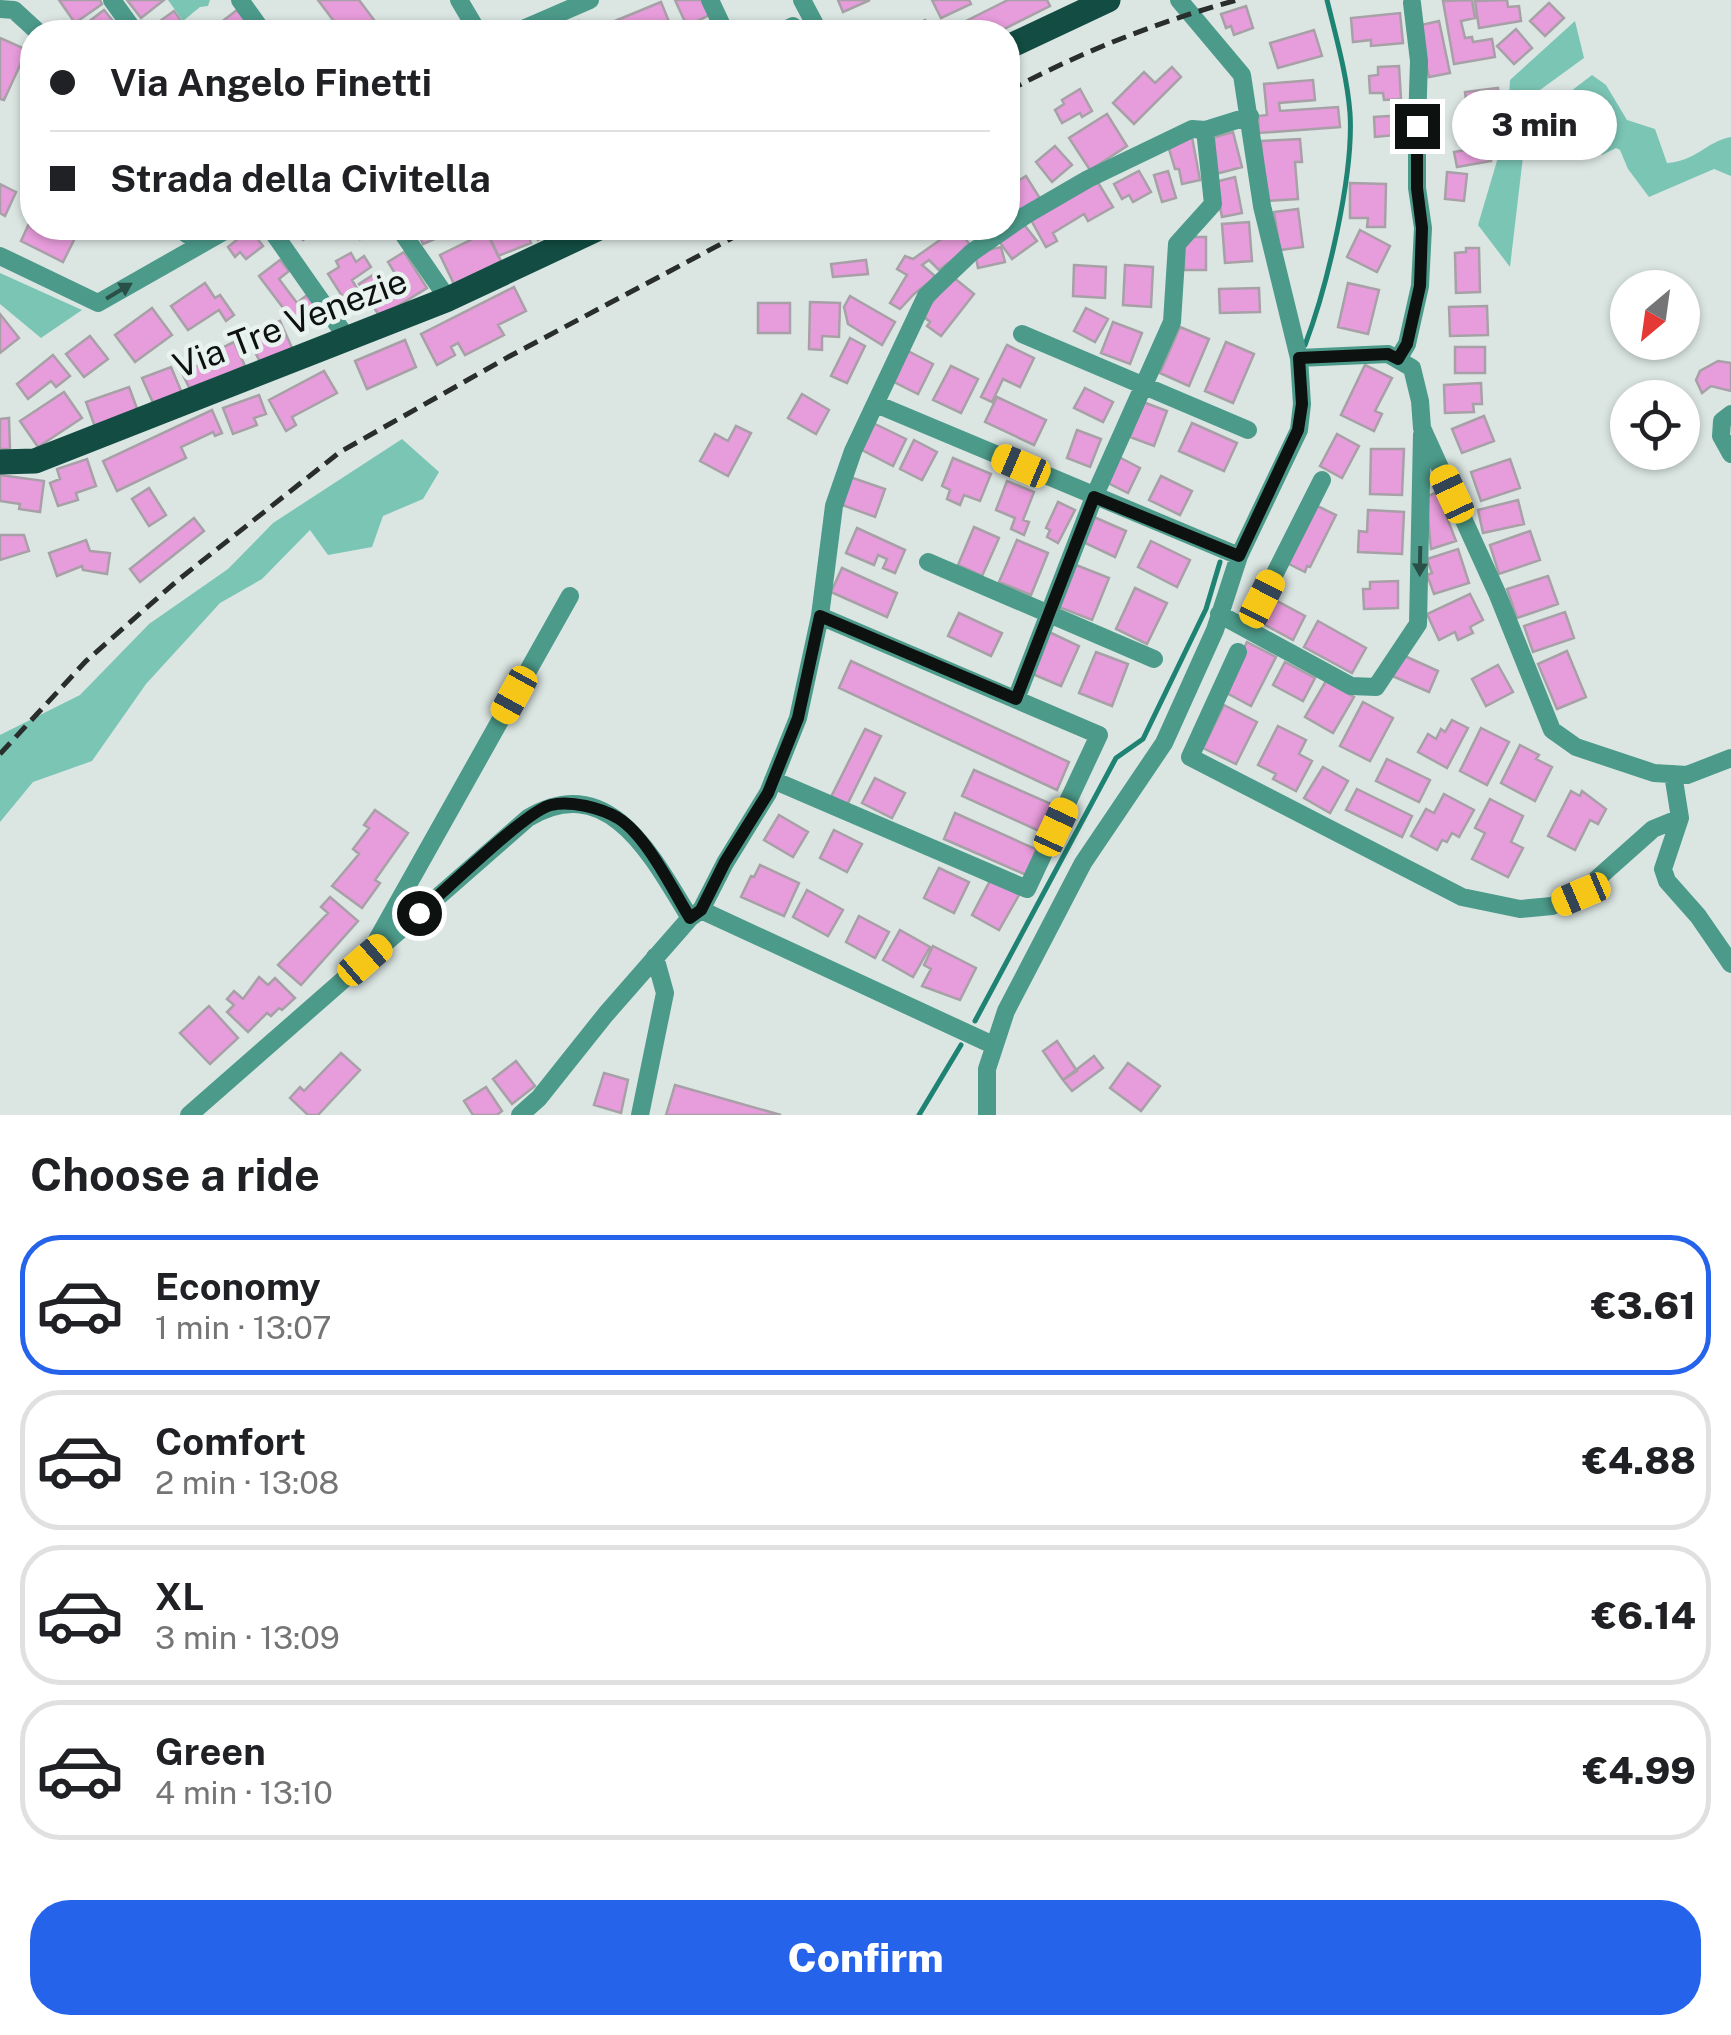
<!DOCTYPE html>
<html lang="en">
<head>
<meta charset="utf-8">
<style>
	:root { --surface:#fff; --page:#f2f2f2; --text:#202124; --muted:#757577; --line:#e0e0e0; --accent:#2563eb }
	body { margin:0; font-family:"Public Sans",sans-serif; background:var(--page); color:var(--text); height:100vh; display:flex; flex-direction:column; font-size:38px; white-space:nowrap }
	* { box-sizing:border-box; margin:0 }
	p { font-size:32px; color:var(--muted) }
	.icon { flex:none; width:55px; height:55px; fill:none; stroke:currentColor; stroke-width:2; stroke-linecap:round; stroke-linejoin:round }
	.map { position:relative; height:1115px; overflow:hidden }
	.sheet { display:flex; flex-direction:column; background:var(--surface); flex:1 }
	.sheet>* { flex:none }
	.top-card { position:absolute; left:20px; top:20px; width:1000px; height:220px; border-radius:40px; box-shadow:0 2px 8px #0004; display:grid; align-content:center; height:220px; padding:0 30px; background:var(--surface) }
	.needle { width:65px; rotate:209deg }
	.buttons { position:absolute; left:1610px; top:270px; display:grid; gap:20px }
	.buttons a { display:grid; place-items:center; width:90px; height:90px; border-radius:50%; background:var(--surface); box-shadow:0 2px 8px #0004; font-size:50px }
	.end { position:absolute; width:45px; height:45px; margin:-22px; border:12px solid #0d1110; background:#fff; box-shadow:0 0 0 5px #fff }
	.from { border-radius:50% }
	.bubble { position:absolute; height:70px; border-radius:35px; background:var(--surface); box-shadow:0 2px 8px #0004; font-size:32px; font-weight:800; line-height:70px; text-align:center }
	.car { position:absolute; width:30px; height:60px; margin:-30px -15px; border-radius:12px; box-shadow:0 0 8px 2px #0007; background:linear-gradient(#f5c518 24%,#345 0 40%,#f5c518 0 76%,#345 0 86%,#f5c518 0) }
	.top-card b { display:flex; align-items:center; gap:35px; height:95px; font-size:38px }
	.top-card b+b { border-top:2px solid var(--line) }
	.top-card i { width:25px; height:25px; background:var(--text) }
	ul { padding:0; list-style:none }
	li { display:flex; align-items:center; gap:30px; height:140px; margin:0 20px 15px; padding:0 10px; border:5px solid var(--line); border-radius:40px }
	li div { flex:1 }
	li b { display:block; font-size:38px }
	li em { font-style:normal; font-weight:800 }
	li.current { border-color:var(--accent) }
	li>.icon { width:90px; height:90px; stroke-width:1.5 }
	h2 { padding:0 30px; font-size:45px; line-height:120px }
	.primary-button { display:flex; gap:20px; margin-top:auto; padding:20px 30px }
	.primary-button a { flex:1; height:115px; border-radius:40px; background:var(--accent); color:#fff; font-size:40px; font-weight:800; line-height:115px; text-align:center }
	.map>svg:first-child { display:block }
	.green { fill:#7bc5b5 }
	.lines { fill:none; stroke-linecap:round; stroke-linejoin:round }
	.stream { stroke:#1e8373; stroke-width:5 }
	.building { fill:#e79cdb; stroke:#a8a0a7; stroke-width:2.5 }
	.street { stroke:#4c9a8a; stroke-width:18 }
	.primary { stroke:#124c42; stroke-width:25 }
	.rail { stroke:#292e2d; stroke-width:5; stroke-dasharray:15 8; stroke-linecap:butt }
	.oneway { fill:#294f47 }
	.route { stroke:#0d1110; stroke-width:12 }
	.labels { text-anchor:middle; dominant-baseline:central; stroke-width:9; stroke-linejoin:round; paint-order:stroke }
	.street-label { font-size:35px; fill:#0d1110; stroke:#e8f3f0 }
</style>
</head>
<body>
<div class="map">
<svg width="1731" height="1115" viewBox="0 0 1731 1115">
	<rect width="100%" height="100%" fill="#dbe6e3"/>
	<path class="green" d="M168 0H210L208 6 200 7 183 21Z
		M1575 21 1584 58 1533 95 1545 111 1592 75 1606 85 1627 120 1655 129 1667 163C1697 161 1705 142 1731 137V176L1714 169 1649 197 1628 169 1620 150 1616 148 1602 155 1587 149 1577 138 1559 148 1536 138 1524 148 1510 267 1478 225 1507 127 1510 80Z
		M0 273 82 310 41 338 0 304Z
		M402 439 439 472 423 499 383 516 372 547 328 555 310 530 262 579 220 603 146 684 92 761 33 782 0 822V735L80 695 149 624 228 569 273 523Z"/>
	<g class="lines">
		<path class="stream" d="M1305 345C1327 287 1354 175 1350 113 1347 75 1336 37 1327 0
			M975 1021 1116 758 1143 739 1206 609 1220 562
			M919 1115 961 1045"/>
	</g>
	<path class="building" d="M59 0H100L102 4 75 23Z
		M127 0H164L141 18Z
		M318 0H359L383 32H342Z
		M675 0H705L712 14 687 26Z
		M838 0H870L843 12Z
		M932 0H969L971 4 941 18Z
		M1008 0H1047L1050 6 998 32H972L966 21Z
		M1472 0 1475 18 1461 21 1465 38 1472 37 1473 42 1492 39 1495 57 1454 64 1443 1Z
		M1507 0 1508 7 1519 6 1521 21 1479 28 1475 1Z
		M661 2 672 29 665 32H600L598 28Z
		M1549 3 1564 18 1545 36 1530 21Z
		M1246 6 1253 28 1234 35 1231 26 1226 28 1221 14Z
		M104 10 122 32H75Z
		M237 10 254 32H214L211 30Z
		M174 11 189 32H151L149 29Z
		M1400 13 1403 43 1371 46V40L1353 42 1351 18Z
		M925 20 937 32H922L917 25Z
		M579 21 585 32H558Z
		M1439 21 1450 73 1429 77 1417 26Z
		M1516 29 1532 48 1514 64 1497 46Z
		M1314 30 1322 56 1278 68 1270 43Z
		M0 38 27 50 4 100 0 99Z
		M1399 66 1401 99 1384 100 1383 93H1370L1369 76 1378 75V67Z
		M1172 67 1181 77 1134 124 1113 103 1144 72 1155 83Z
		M1313 80 1315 100 1279 103 1280 111 1338 107 1340 127 1259 133 1258 116 1267 115 1264 84Z
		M1498 88 1500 103 1467 107 1465 92Z
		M1080 89 1092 111 1082 117 1080 113 1062 123 1055 110 1064 104 1062 100Z
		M1501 104 1504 125 1493 126 1494 138 1469 141 1466 117 1488 114 1487 106Z
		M1107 114 1127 146 1090 170 1069 138Z
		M1404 115 1405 134 1375 137 1374 117Z
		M1233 132 1242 167 1216 174 1208 139Z
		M1192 137 1200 180 1182 184 1179 169H1175L1169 149Z
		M1300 139 1302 162H1295L1298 199 1266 201 1261 141Z
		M1055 146 1072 165 1052 182 1036 162Z
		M1488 146 1491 161 1457 167 1454 152Z
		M1139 171 1151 192 1133 202 1129 195 1122 199 1114 184Z
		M1168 171 1176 198 1162 202 1154 175Z
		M1447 172 1467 174 1464 201 1445 199Z
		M1026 176 1041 200 1018 214 1008 200V187Z
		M1235 177 1242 213 1222 217 1215 182Z
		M1097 181 1113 207 1088 221 1084 214 1053 233 1057 241 1046 247 1031 220Z
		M1350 183 1386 184 1385 227H1367L1368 218H1350Z
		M0 184 16 192 5 216 0 213Z
		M1298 209 1303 247 1280 250 1274 212Z
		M32 217V228H80L63 262 21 241Z
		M1022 222 1037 241 1012 259 998 240Z
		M1249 222 1252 261 1225 263 1222 224Z
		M293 228H319L303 240Z
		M352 228H376L360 239Z
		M416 228H460L423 244Z
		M491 228H507L514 235 527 232 531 243 498 256 487 232Z
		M540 228H561L538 240 536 231Z
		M957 228 971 246 939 270 929 260 922 265 936 277 914 294 900 309 890 303 907 275 897 269 905 256 913 259Z
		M250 229 263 246 246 259 240 252 235 257 228 247Z
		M1360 230 1390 246 1377 272 1347 257Z
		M487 232 501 261 454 284 440 255Z
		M1190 237H1206V270H1184V244Z
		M1001 247 1005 262 978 268 975 253Z
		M1466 248H1479L1480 292 1456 293 1455 253 1466 252Z
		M404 252 427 288 380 317 359 284 376 273 382 283 396 275 388 262Z
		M351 253 356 262 364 256 371 267 352 280 358 290 344 299 328 274 339 267 336 261Z
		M280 260 289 271 279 279 297 303 307 295 317 309 296 325 259 276Z
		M866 260 868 274 833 277 831 264Z
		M1074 265 1106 267 1105 298 1073 296Z
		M1125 265 1153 267 1151 307 1123 305Z
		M953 277 974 294 941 336 927 326 930 322 922 315Z
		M205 283 215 298 220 295 234 315 226 321 219 310 188 330 171 306Z
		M1348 283 1379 290 1368 334 1338 327Z
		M514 287 526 311 498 325 504 335 465 355 458 343 451 347 455 355 437 365 421 334Z
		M1259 288 1260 312 1220 313 1219 289Z
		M850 296 895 322 882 345 848 324 844 307Z
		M810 302 840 303 839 337 822 336V350L809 349Z
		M758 303H790V333H758Z
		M1487 306 1488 335 1450 336 1449 307Z
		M152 308 172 335 135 362 115 335Z
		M1086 308 1108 319 1095 342 1074 331Z
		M0 314 19 338 0 353Z
		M280 321 293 350 261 364 247 335Z
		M1113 322 1142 333 1130 364 1101 353Z
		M1180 327 1209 339 1189 386 1160 373Z
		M90 336 108 359 84 377 66 354Z
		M850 338 865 346 847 383 831 376Z
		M405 340 416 367 367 389 355 361Z
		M234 342 245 366 191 391 182 373 209 360 207 355Z
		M1226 342 1254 354 1233 403 1205 391Z
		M1007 345 1034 358 1020 387 1003 379 992 402 981 397Z
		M1455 347H1485V373H1455Z
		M908 351 933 364 918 394 892 381Z
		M53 355 70 376 56 387 51 381 28 399 17 384Z
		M1718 361 1731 363V391L1711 386 1702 393 1696 380 1700 371Z
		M1365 365 1392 378 1375 411 1382 414 1374 431 1341 415Z
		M951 366 978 379 961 413 933 400Z
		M171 367 182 393 154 405 142 378Z
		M324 371 337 393 292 417 296 425 286 431 269 400Z
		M1481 383 1482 404H1473L1474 412 1445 413 1444 385Z
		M129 387 138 411 95 427 86 402Z
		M1085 388 1113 402 1103 422 1074 408Z
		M64 392 82 418 38 447 20 421Z
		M802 394 829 410 816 434 788 418Z
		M259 395 266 414 254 418 257 425 233 434 223 408Z
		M997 397 1046 420 1034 445 985 422Z
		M1143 402 1167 411 1154 446 1130 437Z
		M212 410 222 433 215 436 213 432 181 447 186 458 117 491 103 461Z
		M1484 416 1494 441 1462 453 1452 429Z
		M9 418 10 449H0V419Z
		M871 422 906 439 893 466 858 448Z
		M1192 423 1237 443 1224 471 1179 451Z
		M736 426 751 433 728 476 700 461 715 434 728 441Z
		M1077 430 1101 439 1090 467 1067 458Z
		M1337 434 1359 446 1342 478 1320 466Z
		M914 440 937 452 922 480 900 469Z
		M1371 449H1404L1402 495 1370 494Z
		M1117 456 1140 468 1128 493 1104 481Z
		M953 458 991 474 980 501 964 495 960 505 947 499 950 490 942 486Z
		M87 459 96 486 76 493 78 500 58 506 50 483 60 479 57 469Z
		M1510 459 1520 488 1481 501 1471 472Z
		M0 475 44 481 40 512 19 509 20 504 0 501Z
		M847 476 885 489 875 517 837 503Z
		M1161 476 1192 491 1180 515 1149 500Z
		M1007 481 1034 492 1023 520 1029 522 1024 535 1011 529 1015 518 996 510Z
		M149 488 166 515 149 526 132 499Z
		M1437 492 1456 541 1431 549 1426 497Z
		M1518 500 1524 524 1483 533 1478 510Z
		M1058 502 1075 510 1058 543 1047 537 1050 530 1046 528Z
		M1313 504 1336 515 1310 567 1307 566 1305 572 1285 562Z
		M1368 510 1404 512 1402 554 1358 552 1359 531 1367 532Z
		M1094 517 1126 531 1115 557 1083 542Z
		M194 518 204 531 140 582 130 569Z
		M974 527 999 538 982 576 958 565Z
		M857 528 905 550 895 573 883 568 887 559 878 555 874 565 846 553Z
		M1530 531 1540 560 1499 574 1490 545Z
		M0 535H24L29 551 0 560Z
		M86 540 90 551 110 553 107 574 83 570 82 566 57 576 49 553Z
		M1017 540 1048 553 1031 595 999 582Z
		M1151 541 1190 560 1177 587 1138 567Z
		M1458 549 1469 583 1434 594 1427 575 1432 573 1427 559Z
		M1076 565 1109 578 1092 620 1059 607Z
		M842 568 897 593 887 617 831 592Z
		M1548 576 1558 604 1517 618 1507 589Z
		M1398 581V608L1364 609 1363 589H1370V582Z
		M1135 588 1167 603 1147 644 1116 629Z
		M1470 594 1483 620 1470 627 1473 633 1458 640 1455 632 1439 640 1427 614Z
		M1268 596 1305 616 1293 640 1256 620Z
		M1565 612 1574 638 1533 652 1524 626Z
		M959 613 1002 633 991 656 948 636Z
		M1318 621 1366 648 1352 673 1304 647Z
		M1047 631 1079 646 1061 686 1028 672Z
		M1247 642 1276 657 1251 706 1223 691Z
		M1567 651 1586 697 1557 709 1538 664Z
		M1096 652 1128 664 1112 706 1079 693Z
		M1398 653 1438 671 1429 692 1388 674Z
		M851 661 1069 762 1057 790 839 688Z
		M1285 662 1315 678 1303 701 1273 685Z
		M1498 665 1513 692 1486 706 1472 679Z
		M1326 681 1354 697 1333 733 1305 717Z
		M1363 702 1393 718 1370 761 1340 746Z
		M1224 705 1257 722 1236 764 1203 748Z
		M1452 720 1468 728 1447 768 1418 752 1428 734 1436 739 1441 729 1445 732Z
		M1278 726 1306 740 1299 754 1312 761 1296 791 1273 779 1276 774 1258 765Z
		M1481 728 1509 742 1487 785 1460 771Z
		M865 729 881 736 846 807 830 799Z
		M1520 745 1539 755 1536 759 1552 767 1535 801 1501 783Z
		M1387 759 1430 780 1419 802 1376 781Z
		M1323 767 1348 781 1330 813 1304 798Z
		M974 770 1060 808 1048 835 962 796Z
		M875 778 905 793 892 818 862 803Z
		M1357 789 1412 816 1402 837 1346 810Z
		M1571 791 1580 796 1582 791 1606 809 1598 824 1590 820 1575 850 1548 836Z
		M1444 794 1474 810 1459 837 1452 833 1447 842 1442 840 1437 850 1411 836 1426 809 1434 813Z
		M1490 799 1523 816 1511 842 1523 848 1508 877 1472 859 1485 833 1475 828Z
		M375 810 408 833 375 880 380 883 362 908 332 886 359 854 353 849 369 828 364 825Z
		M955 813 1042 852 1031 877 944 839Z
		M779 815 808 832 793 857 764 840Z
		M834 830 862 844 847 872 820 858Z
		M760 865 799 883 784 916 741 897 751 876 754 877Z
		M939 868 969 882 954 913 924 898Z
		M991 879 1019 895 999 930 972 915Z
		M807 890 843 910 828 936 793 917Z
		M330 897 358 921 301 985 278 965 328 913 321 907Z
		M859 916 889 932 875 958 846 942Z
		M900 930 930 947 913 977 883 960Z
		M933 946 976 968 960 1000 922 986 931 969 924 965Z
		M259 977 268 985 275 978 295 998 282 1010 279 1008 271 1016 267 1013 248 1032 227 1012 234 1005 227 999 234 991 243 999Z
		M209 1006 238 1038 210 1064 180 1033Z
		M1057 1041 1077 1071 1063 1080 1043 1051Z
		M341 1053 360 1070 318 1115H308L290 1098 300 1087 304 1091Z
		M1094 1056 1103 1068 1072 1091 1063 1080Z
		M516 1061 535 1086 512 1104 493 1079Z
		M1128 1063 1160 1086 1141 1111 1110 1088Z
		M604 1073 628 1080 621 1113 594 1105Z
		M675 1085 781 1115H666Z
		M486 1087 502 1111 497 1115H473L464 1101Z"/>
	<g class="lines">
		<path class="street" d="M112 0 135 32
			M240 0 263 32
			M459 0 478 32
			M710 0 725 32
			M802 0 819 32
			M0 9 14 10 38 32
			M523 29 590 0
			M781 32 793 26
			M178 228 200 243
			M270 228 347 338
			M399 228 448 299
			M0 256 98 303 230 228
			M1022 334 1248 430
			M1299 358 1388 354 1412 368 1420 401 1422 428 1497 593 1552 730 1576 747 1654 773 1687 775 1731 758
			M1398 359 1407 344 1420 286 1423 228 1417 188V125L1419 61 1412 3
			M876 404 1239 556
			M1731 414 1722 421 1721 436 1731 454
			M928 562 1154 659
			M1219 614 1351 686 1376 687 1418 624 1422 434
			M1247 629 1322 480
			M1238 652 1190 757 1462 897 1520 909 1552 906 1581 893 1653 829 1680 818
			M1016 699 1094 497 1172 322 1177 244 1213 204 1205 130
			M1673 774 1680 818 1663 869 1667 881 1698 916 1731 964
			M773 780 1027 889 1099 735 820 616
			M701 910 993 1045
			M373 947 570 596
			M189 1115 528 818C610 769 654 860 690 918
			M520 1115 539 1098 606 1014 690 918 701 910 725 863 768 793 798 718 820 616 834 506 853 451 926 296 971 253 1026 215 1088 179 1192 129 1205 130 1250 116
			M640 1115 665 993 655 957
			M987 1115V1069L1006 1011 1083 863 1164 743 1215 630 1239 556 1299 430 1302 404 1299 358 1262 206 1242 75 1179 0"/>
		<path class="primary" d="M1008 47 1108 0
			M0 462 35 461 448 299 599 228"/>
		<path class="rail" d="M1008 91C1081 52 1157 22 1237 0
			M0 754 86 661 178 580 340 452 510 356 751 228"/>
	</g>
	<defs><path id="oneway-solid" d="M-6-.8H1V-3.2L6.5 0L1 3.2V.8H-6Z" transform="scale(2.5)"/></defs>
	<g class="oneway">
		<use href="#oneway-solid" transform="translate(119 291) rotate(-31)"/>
		<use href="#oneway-solid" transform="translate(1420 561) rotate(91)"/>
	</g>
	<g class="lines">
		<path class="route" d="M419 913C443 893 527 810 551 805 570 800 601 808 618 818 647 836 672 889 690 918L701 910 725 862 768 793 798 718 820 616 1016 699 1094 497 1239 556 1298 430 1302 404 1299 358 1388 354 1398 359 1407 344 1420 286 1422 228 1417 188V126"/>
	</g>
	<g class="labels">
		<g class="street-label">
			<text transform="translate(290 323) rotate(-21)">Via Tre Venezie</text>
		</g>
	</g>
</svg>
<div class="buttons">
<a><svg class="needle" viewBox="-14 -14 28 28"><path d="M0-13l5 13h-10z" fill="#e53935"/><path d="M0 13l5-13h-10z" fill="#757577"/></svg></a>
<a><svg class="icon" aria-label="locate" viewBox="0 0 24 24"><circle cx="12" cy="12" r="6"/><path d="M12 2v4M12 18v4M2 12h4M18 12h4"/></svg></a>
</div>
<i class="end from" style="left:419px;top:913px"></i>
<i class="end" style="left:1417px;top:126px"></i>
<div class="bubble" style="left:1452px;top:90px;width:165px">3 min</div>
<i class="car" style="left:1021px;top:466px;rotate:293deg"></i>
<i class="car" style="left:1452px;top:494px;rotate:335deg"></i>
<i class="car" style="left:1262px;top:599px;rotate:27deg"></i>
<i class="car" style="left:514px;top:695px;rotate:209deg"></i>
<i class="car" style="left:1056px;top:827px;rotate:25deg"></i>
<i class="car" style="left:1581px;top:894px;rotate:247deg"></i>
<i class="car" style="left:365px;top:960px;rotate:49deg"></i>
<div class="top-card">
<b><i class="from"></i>Via Angelo Finetti</b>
<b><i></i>Strada della Civitella</b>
</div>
</div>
<section class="sheet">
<h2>Choose a ride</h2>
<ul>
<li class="current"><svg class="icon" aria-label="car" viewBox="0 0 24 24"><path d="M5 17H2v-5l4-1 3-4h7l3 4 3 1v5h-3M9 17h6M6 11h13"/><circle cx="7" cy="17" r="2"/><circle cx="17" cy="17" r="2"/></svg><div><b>Economy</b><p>1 min · 13:07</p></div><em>€3.61</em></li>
<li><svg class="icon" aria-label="car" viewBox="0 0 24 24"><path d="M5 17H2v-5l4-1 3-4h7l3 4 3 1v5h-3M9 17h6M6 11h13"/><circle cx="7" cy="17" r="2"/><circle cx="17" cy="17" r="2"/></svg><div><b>Comfort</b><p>2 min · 13:08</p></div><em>€4.88</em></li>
<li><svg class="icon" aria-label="car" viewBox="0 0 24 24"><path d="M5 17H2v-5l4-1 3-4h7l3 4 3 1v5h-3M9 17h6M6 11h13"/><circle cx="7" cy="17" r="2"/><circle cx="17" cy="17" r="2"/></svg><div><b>XL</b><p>3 min · 13:09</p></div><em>€6.14</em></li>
<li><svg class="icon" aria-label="car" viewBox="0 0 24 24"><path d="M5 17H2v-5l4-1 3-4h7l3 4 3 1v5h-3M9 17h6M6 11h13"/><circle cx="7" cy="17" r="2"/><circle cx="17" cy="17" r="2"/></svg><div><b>Green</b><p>4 min · 13:10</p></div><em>€4.99</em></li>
</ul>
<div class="primary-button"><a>Confirm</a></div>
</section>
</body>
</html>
